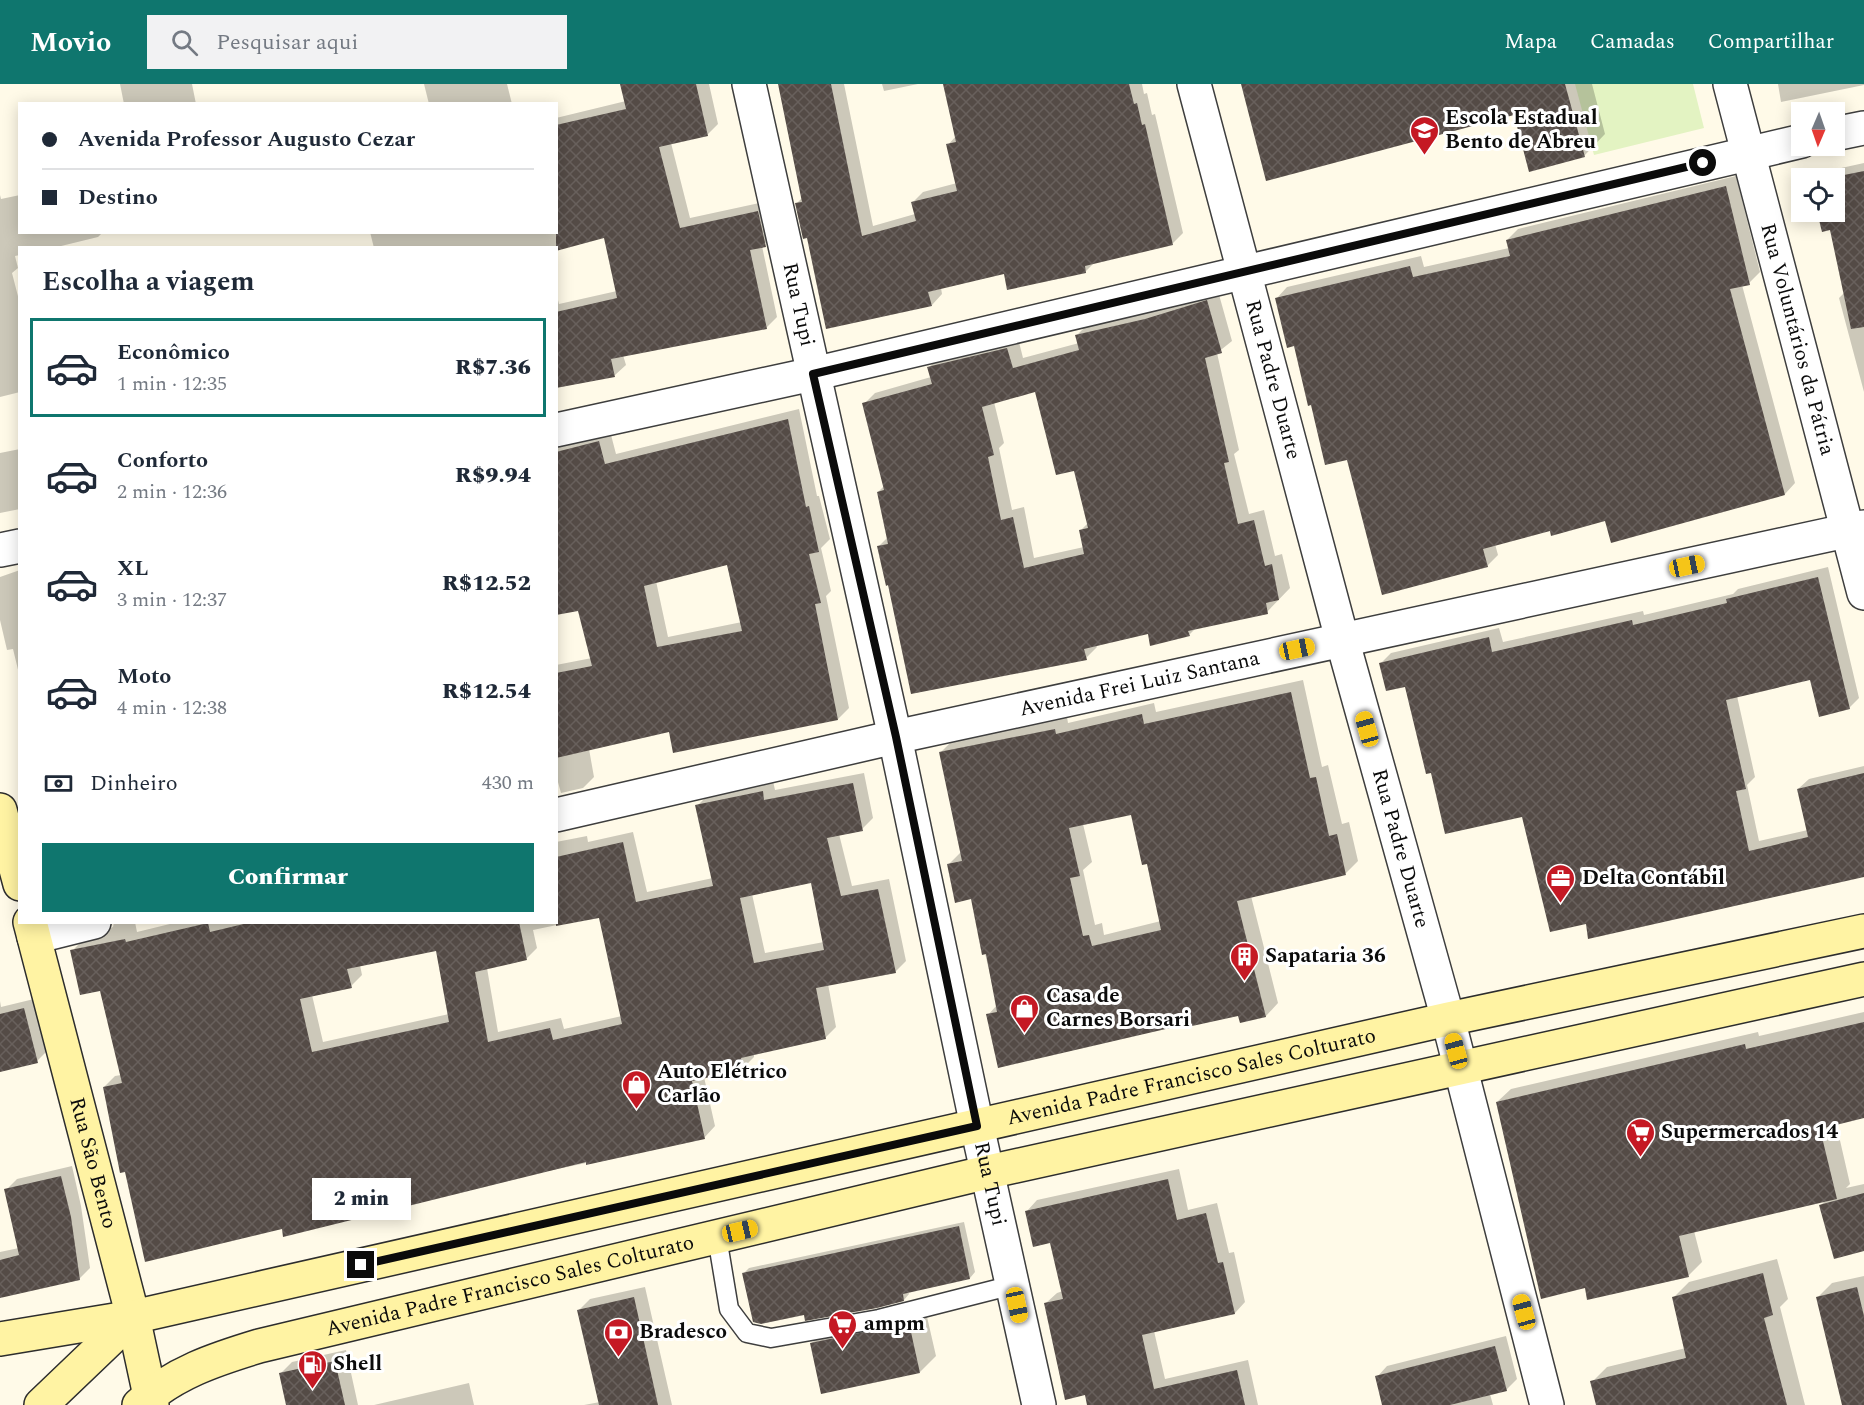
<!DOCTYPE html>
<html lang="pt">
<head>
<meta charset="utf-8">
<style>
	:root { --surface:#fff; --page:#f2f2f3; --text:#1f2937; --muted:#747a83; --line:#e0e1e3; --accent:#0f766e }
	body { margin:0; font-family:Spectral,serif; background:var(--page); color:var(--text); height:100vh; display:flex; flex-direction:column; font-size:22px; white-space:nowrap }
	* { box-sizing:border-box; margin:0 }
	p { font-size:20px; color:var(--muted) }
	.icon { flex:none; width:33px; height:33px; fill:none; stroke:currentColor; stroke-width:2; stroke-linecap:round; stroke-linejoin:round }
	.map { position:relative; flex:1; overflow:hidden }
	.side { position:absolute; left:18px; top:162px; width:540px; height:678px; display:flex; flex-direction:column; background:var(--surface); border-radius:0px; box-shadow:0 3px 15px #0003 }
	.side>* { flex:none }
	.guide { position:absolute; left:18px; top:18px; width:540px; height:132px; border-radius:0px; box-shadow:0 3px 15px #0003; display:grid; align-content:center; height:132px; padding:0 24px; background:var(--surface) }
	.needle { width:39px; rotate:182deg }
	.tools { position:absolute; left:1791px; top:18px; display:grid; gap:12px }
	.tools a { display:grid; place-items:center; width:54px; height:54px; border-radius:0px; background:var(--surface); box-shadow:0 3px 15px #0003; font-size:30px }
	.end { position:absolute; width:27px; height:27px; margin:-14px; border:8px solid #0b0b0b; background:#fff; box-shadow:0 0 0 3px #fff }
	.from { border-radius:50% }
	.bubble { position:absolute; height:42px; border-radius:0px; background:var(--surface); box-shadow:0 3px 15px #0003; font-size:20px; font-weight:800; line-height:42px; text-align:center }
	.car { position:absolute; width:18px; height:36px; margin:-18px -9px; border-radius:8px; box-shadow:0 0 4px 2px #0007; background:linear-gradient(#f5c518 24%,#345 0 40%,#f5c518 0 76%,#345 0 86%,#f5c518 0) }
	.guide b { display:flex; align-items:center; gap:21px; height:57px; font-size:22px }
	.guide b+b { border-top:2px solid var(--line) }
	.guide i { width:15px; height:15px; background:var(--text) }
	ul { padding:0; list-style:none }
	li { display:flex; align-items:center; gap:18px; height:99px; margin:0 12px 9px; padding:0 12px; border:3px solid transparent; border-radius:0px }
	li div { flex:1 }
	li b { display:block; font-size:22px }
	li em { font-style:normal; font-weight:800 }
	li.selected { border-color:var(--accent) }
	li>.icon { width:54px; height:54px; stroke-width:1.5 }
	h2 { padding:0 24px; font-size:27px; line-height:72px }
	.pay { display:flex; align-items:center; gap:15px; height:66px; padding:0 24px; font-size:22px }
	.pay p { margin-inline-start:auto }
	.primary-button { display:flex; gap:12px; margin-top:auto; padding:12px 24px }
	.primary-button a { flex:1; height:69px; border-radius:0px; background:var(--accent); color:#fff; font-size:24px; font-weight:800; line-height:69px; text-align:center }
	header { display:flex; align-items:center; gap:36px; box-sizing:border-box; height:84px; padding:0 30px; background:var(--accent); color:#fff }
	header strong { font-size:28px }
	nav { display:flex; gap:33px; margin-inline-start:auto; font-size:21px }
	.search { width:420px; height:54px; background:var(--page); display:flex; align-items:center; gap:15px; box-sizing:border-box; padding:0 21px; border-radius:0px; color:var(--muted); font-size:22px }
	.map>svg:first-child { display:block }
	.pitch { fill:#e3f3c2 }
	.shadow { fill:#0003; fill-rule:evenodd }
	.building { fill:url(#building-cross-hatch); fill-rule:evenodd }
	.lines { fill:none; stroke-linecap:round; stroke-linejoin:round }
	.lane-casing { stroke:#3e3e3e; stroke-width:21 }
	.street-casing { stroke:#3e3e3e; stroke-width:36 }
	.secondary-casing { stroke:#2d2d2d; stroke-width:36 }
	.lane { stroke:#fff; stroke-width:18 }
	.street { stroke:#fff; stroke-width:33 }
	.secondary { stroke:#fff3a3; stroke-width:33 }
	.route { stroke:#0b0b0b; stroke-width:8 }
	.labels { text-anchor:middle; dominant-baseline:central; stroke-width:6; stroke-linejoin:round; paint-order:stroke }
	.poi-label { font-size:21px; font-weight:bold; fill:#0b0b0b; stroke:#fff; text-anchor:start }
	.street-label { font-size:21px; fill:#0b0b0b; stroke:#fff }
</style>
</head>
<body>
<header>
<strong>Movio</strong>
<div class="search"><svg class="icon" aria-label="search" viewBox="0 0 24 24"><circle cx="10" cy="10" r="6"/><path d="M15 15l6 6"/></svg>Pesquisar aqui</div>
<nav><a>Mapa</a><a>Camadas</a><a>Compartilhar</a></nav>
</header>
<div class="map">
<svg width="1864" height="1321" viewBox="0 0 1864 1321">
	<defs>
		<pattern id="building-cross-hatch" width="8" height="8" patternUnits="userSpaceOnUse" patternTransform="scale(1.5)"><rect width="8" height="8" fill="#544b46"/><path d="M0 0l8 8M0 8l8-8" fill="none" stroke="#68605c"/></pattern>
	</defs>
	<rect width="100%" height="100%" fill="#fffae8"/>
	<path class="pitch" d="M1575 0H1693L1704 44 1594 71Z"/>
	<path class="shadow" d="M120 0H192L196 20H124Z
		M424 0H507L512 20H429Z
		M622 0H709L718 40 708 50 671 59 690 134 769 117 776 151 762 162 777 233 766 244 623 271 626 281 615 291 556 303V208L559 220 617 207 605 153 556 164H374L370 148H556V34L626 17Z
		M779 0H844L873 142 915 130 912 119 923 108 957 99 948 61 956 52 944 0H1142L1144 10 1147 9 1152 31 1155 30 1183 149 1172 160 1096 177 1085 188 1005 189 941 204 942 210 932 221 808 152 796 120 803 113Z
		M882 0H918L884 7Z
		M1242 0H1592L1605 50 1584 72 1515 29Z
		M1778 0H1864V1L1781 18Z
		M1864 79V308L1839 214 1845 208 1831 144 1823 146 1819 128H1834V94H1817L1823 88Z
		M1736 92 1760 188 1749 199 1742 201 1795 399 1785 410 1551 445 1495 460 1498 471 1487 482 1349 374 1313 320 1295 261 1277 214 1287 203 1421 172 1424 183 1509 164 1507 156 1518 145Z
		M0 111 1 115 20 111V148H103L98 153 53 164H20V171L15 172 18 184 12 189 20 220V308L0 313Z
		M1218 207 1232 257 1217 269 1239 366 1234 370 1249 430 1264 426 1275 472 1282 470 1290 504 1267 528 1197 543 1189 551 1149 549 1096 560 1097 563 1086 574 890 500 879 462 888 453 878 408 884 402 864 320 875 309 931 293 929 283 940 273 1018 254 1023 274 1079 259 1077 251 1088 240ZM1036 306 1075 385 1088 439 1080 447 1084 463 1034 474 1024 423 1012 426 999 364 1004 359 994 318Z
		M799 325 817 412H819L830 455 821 464 831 507 826 512 849 624 838 635 671 647 589 665 594 693 583 704 561 709 556 691V581L592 574 579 525 556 529V360L610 347 616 370ZM729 479 742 538 668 553 656 497Z
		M20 365V425L0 429V369Z
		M1828 483 1859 614 1849 624 1811 594 1737 612 1755 693 1747 701 1759 757 1808 746 1798 705 1809 695 1864 682V791L1587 838 1523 731 1432 687 1406 601 1381 579 1391 569 1499 544 1503 558 1643 527 1644 531 1733 510 1738 505Z
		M20 486V594L13 565 7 566 0 536V493Z
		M1303 596 1322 683 1328 681 1342 740 1349 738 1358 777 1346 789 1251 812 1278 919 1266 932 1241 937 1239 930 988 931 997 921 972 813 948 781 961 768 940 669 953 656 1067 633 1068 639 1154 619 1156 628ZM1132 729 1148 779 1161 837 1104 851 1102 839 1095 841 1083 786 1092 778 1083 740Z
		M864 689 873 734 862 745 839 750 852 802 889 795 906 877 895 888 828 900 836 943 825 954 754 970V973L743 984 704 993 715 1042 704 1054 283 1143 126 1086 104 1003 115 992 121 991 101 905 72 867 83 856 113 843 114 838H135L137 848 178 838H556V758L587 752 588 758 633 748 647 808 713 794 697 722 708 711 773 697 775 706ZM812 797 824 858 765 869 752 810ZM600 832 622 932 564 945 561 934 498 948 487 884 526 875 537 864 533 846ZM438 866 449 930 323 958 312 911 351 902 362 891 360 881Z
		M34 915 47 967 37 977 0 987V917L1 923Z
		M1864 928V1032L1836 1039 1850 1100 1846 1104 1864 1100V1166L1821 1121 1825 1117 1694 1147 1702 1178 1688 1192 1586 1203 1497 1018 1511 1005 1758 948 1759 952Z
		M72 1082 81 1122 90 1184 79 1195 0 1212V1168L19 1164 6 1106 17 1095Z
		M1179 1085 1188 1126 1217 1119 1229 1169 1234 1168 1245 1218 1235 1229 1154 1247 1165 1295 1248 1276 1258 1321H1089L1046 1219 1057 1209 1063 1207 1051 1157 1027 1127 1037 1116Z
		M964 1138 975 1188 970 1194 908 1207 909 1210 904 1216 805 1229 744 1189 749 1184Z
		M1777 1175 1788 1215 1780 1223 1805 1321H1598L1592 1298 1607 1283 1686 1264 1674 1213 1689 1198Z
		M1864 1192V1321H1843L1818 1213 1832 1199Z
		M645 1203 672 1321H584L600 1318 579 1226 590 1215Z
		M925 1224 936 1272 920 1288 812 1259 828 1243Z
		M1506 1252 1517 1295 1506 1306 1490 1310 1493 1321H1384L1377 1293 1387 1282Z
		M346 1266 358 1321H287L280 1290 292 1278Z
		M469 1299 474 1321H374Z"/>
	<path class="building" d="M620 0H696L708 52 659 63 680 144 758 127 766 163 750 166 767 245 611 275 615 293 556 304V228L617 214 604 154 556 167V41L626 25Z
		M778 0H831L862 152 916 137 911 118 957 107 946 60 956 58 943 0H1129L1134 20 1137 19 1142 41 1145 40 1173 161 1085 182 1086 189 1007 206 1004 190 928 208 932 222 826 245 807 154 803 155 795 119 802 118Z
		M1241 0H1565L1585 73 1529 88 1514 31 1266 97Z
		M1864 87V243L1851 245 1830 146 1822 148 1817 128H1834V94H1829Z
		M1726 102 1750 201 1730 205 1785 411 1611 459 1605 437 1551 452 1550 447 1483 465 1488 483 1382 511 1347 376 1325 381 1311 321 1308 322 1294 262 1287 264 1275 214 1410 182 1413 193 1510 172 1506 156Z
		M1207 216 1222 269 1205 274 1229 378 1224 379 1238 440 1254 436 1265 482 1272 480 1279 516 1266 519 1268 530 1188 547 1190 552 1150 562 1148 550 1084 565 1087 576 911 610 888 501 886 502 877 462 888 460 877 408 884 406 862 319 932 300 927 283 1007 264 1013 284 1079 266 1075 251 1145 235ZM1035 308 1056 391 1074 387 1088 444 1079 446 1084 470 1024 484 1013 433 1001 436 988 373 994 371 982 323Z
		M788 335 806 423 809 422 819 468 809 470 821 519 815 520 838 636 673 669 669 648 556 674V589L592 582 578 527 556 531V368L599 357 605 380ZM727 481 742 547 657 563 644 502Z
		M1818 493 1850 625 1819 633 1810 596 1726 616 1746 705 1736 707 1749 767 1808 753 1797 705 1864 689V793L1588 855 1586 840 1550 848 1522 733 1445 750 1431 689 1426 690 1405 603 1386 607 1379 579 1489 553 1492 568 1632 536 1633 541 1727 519 1726 515Z
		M1291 608 1310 694 1316 693 1329 752 1337 750 1346 791 1237 817 1266 933 1240 939 1238 932 1183 944V941L998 984 986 930 997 928 986 870 982 871 971 815 955 819 947 780 962 777 939 668 1055 645 1056 650 1142 630 1144 640ZM1131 731 1142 781 1147 780 1161 846 1092 862 1089 851 1083 852 1070 794 1080 792 1069 744Z
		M853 699 863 747 827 754 841 812 878 805 896 889 816 904 826 955 741 974 744 986 692 997 705 1055 586 1081V1078L283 1153 282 1145 145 1178 125 1088 120 1089 103 1003 122 999 100 907 80 911 70 866 125 855 126 858 208 839 210 848 252 838H519L527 876 475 888 488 958 550 944 553 956 622 940 599 834 556 842V773L623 758 636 818 713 802 695 721 763 707 764 716ZM811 799 824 866 754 879 740 814ZM436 867 449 938 312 968 300 915 352 904 347 885Z
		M24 924 38 979 0 988V930Z
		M1864 938V1034L1820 1045 1837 1115 1679 1152 1689 1193 1587 1216 1585 1204 1541 1215 1496 1018 1745 960 1746 965Z
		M61 1092 71 1133 80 1196 0 1214V1176L19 1171 4 1105Z
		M1168 1095 1177 1136 1206 1129 1218 1179 1223 1178 1235 1230 1142 1251 1154 1305 1237 1286 1245 1321H1087L1085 1311 1065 1316 1044 1219 1063 1215 1050 1159 1033 1163 1025 1127Z
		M1864 1109V1167L1834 1175 1819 1121Z
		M959 1142 970 1195 903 1210 904 1217 877 1224 805 1237 804 1231 761 1240 753 1238 742 1189Z
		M1763 1189 1773 1231 1764 1234 1787 1321H1596L1590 1297 1686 1274 1672 1213Z
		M1857 1203 1864 1232V1321H1842L1816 1213Z
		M634 1213 658 1321H599L577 1226Z
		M909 1239 920 1289 821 1310 810 1259Z
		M1495 1262 1507 1307 1450 1321H1382L1375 1292Z
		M335 1277 345 1321H286L279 1289Z"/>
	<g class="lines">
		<defs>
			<path id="lane" d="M717 1153 729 1225 747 1249 771 1254 879 1235 1013 1201"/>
			<g id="street">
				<path id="s1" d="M749 0 895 653 977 1042 1039 1321"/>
				<path id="s2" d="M1194 0 1342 555 1448 935 1547 1321"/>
				<path id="s3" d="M1730 0 1864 509"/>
				<path d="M1834 50 1864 44"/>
				<path d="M556 346 813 290 1802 57"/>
				<path d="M0 466 20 462"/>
				<path id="s4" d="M556 731 895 653 1864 443"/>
				<path d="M34 853 94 838"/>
			</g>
			<g id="secondary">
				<path d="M0 726 20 800"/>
				<path id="s5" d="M30 838 133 1233 152 1321"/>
				<path id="s6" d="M0 1255 133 1233 1448 935 1864 847"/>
				<path d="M41 1321 133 1233"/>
				<path id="s7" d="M139 1321C173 1289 216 1275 259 1262L988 1088 1864 895"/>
			</g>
		</defs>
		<use href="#lane" class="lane-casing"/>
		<use href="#street" class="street-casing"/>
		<use href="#secondary" class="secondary-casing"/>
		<use href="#lane" class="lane"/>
		<use href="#street" class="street"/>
		<use href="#secondary" class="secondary"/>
	</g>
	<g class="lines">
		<path class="route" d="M361 1181 977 1042 896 653 813 290 1703 79"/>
	</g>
	<defs>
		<symbol id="school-pin" viewBox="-11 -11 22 30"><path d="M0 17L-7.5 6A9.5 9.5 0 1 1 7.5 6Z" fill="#c51924" stroke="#fff"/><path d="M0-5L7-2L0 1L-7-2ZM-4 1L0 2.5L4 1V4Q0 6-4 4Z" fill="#fff"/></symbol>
		<symbol id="office-pin" viewBox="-11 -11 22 30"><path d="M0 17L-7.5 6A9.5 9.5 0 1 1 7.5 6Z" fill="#c51924" stroke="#fff"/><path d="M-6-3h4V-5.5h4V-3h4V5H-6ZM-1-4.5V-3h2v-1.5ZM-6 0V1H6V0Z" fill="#fff"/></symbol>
		<symbol id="building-pin" viewBox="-11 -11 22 30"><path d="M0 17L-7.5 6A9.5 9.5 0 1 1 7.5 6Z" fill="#c51924" stroke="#fff"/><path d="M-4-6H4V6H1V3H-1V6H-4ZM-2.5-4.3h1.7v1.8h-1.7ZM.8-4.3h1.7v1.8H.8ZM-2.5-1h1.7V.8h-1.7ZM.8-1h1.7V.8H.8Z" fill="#fff"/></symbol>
		<symbol id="shop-pin" viewBox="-11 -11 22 30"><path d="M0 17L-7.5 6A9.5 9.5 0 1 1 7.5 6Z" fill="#c51924" stroke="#fff"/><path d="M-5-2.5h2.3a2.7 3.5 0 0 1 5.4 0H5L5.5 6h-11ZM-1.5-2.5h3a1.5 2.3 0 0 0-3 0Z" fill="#fff"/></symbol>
		<symbol id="supermarket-pin" viewBox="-11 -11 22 30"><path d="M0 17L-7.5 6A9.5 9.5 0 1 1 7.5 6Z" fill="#c51924" stroke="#fff"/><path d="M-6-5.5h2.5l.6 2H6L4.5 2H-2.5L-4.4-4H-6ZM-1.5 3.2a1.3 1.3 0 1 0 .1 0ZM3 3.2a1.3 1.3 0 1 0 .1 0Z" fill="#fff"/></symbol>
		<symbol id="bank-pin" viewBox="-11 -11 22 30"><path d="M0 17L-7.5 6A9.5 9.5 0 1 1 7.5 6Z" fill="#c51924" stroke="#fff"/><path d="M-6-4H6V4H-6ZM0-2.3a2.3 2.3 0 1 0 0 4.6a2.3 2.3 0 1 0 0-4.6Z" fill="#fff"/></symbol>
		<symbol id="fuel-pin" viewBox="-11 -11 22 30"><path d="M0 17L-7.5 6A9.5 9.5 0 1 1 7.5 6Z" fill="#c51924" stroke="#fff"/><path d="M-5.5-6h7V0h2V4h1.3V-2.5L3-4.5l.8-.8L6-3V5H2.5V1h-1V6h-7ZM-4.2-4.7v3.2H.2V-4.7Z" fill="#fff"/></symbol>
	</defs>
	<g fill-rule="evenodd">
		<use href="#school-pin" x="1408" y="30" width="33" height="45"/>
		<use href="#office-pin" x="1544" y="778" width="33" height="45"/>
		<use href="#building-pin" x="1228" y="856" width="33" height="45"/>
		<use href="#shop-pin" x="1008" y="908" width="33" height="45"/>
		<use href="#shop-pin" x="620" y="984" width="33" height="45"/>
		<use href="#supermarket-pin" x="1624" y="1032" width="33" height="45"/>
		<use href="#supermarket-pin" x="826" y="1224" width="33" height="45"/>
		<use href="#bank-pin" x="602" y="1232" width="33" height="45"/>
		<use href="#fuel-pin" x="296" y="1264" width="33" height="45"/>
	</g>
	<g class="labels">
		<g class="poi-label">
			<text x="1445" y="34">Escola Estadual<tspan x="1445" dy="24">Bento de Abreu</tspan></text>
			<text x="1582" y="794">Delta Contábil</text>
			<text x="1265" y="872">Sapataria 36</text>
			<text x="1046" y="912">Casa de<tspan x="1046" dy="24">Carnes Borsari</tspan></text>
			<text x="657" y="988">Auto Elétrico<tspan x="657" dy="24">Carlão</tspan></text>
			<text x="1661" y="1048">Supermercados 14</text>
			<text x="864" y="1240">ampm</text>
			<text x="639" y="1248">Bradesco</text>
			<text x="333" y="1280">Shell</text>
		</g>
		<g class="street-label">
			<text stroke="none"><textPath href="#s1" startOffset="226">Rua Tupi</textPath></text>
			<text stroke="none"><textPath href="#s3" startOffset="264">Rua Voluntários da Pátria</textPath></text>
			<text stroke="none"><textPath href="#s2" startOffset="306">Rua Padre Duarte</textPath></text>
			<text stroke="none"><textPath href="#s4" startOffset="598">Avenida Frei Luiz Santana</textPath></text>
			<text stroke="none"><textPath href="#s2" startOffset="792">Rua Padre Duarte</textPath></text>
			<text stroke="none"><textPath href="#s6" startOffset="1220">Avenida Padre Francisco Sales Colturato</textPath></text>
			<text stroke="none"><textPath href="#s5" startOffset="249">Rua São Bento</textPath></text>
			<text stroke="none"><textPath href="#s1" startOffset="1126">Rua Tupi</textPath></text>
			<text stroke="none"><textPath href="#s7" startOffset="393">Avenida Padre Francisco Sales Colturato</textPath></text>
		</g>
	</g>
</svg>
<div class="tools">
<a><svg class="needle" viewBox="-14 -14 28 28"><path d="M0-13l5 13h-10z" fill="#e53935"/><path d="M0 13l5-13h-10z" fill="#747a83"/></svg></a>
<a><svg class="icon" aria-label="locate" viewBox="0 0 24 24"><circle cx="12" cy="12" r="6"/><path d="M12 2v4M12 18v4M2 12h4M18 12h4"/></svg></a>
</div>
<i class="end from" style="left:1703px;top:79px"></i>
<i class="end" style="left:361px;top:1181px"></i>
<div class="bubble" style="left:312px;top:1094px;width:99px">2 min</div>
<i class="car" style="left:1687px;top:482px;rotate:78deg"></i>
<i class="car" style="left:1297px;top:565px;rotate:78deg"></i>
<i class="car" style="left:1367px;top:645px;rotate:344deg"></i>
<i class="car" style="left:1456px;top:967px;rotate:345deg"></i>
<i class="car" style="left:740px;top:1147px;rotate:77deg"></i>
<i class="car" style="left:1017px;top:1221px;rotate:168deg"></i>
<i class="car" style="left:1524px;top:1228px;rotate:345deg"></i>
<div class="guide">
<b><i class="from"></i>Avenida Professor Augusto Cezar</b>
<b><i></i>Destino</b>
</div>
<section class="side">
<h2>Escolha a viagem</h2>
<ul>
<li class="selected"><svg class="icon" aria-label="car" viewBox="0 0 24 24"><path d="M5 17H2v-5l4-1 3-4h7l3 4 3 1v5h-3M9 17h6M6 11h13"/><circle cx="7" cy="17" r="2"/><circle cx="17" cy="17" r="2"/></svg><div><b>Econômico</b><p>1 min · 12:35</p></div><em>R$7.36</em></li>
<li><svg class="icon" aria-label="car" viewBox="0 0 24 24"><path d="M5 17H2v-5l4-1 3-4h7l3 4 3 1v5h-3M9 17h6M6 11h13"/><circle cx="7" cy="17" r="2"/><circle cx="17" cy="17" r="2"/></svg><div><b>Conforto</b><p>2 min · 12:36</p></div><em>R$9.94</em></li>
<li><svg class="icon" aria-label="car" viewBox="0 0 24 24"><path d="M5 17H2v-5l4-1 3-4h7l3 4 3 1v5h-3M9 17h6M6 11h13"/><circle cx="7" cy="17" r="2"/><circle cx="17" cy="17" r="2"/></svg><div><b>XL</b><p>3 min · 12:37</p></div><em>R$12.52</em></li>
<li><svg class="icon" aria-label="car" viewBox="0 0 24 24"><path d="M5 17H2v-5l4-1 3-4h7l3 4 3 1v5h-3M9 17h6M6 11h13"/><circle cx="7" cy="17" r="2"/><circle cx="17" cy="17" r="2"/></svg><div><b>Moto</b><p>4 min · 12:38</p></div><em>R$12.54</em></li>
</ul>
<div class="pay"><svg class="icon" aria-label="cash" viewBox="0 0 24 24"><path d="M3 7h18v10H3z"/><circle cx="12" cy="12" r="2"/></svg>Dinheiro<p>430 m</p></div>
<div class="primary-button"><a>Confirmar</a></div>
</section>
</div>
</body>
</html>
